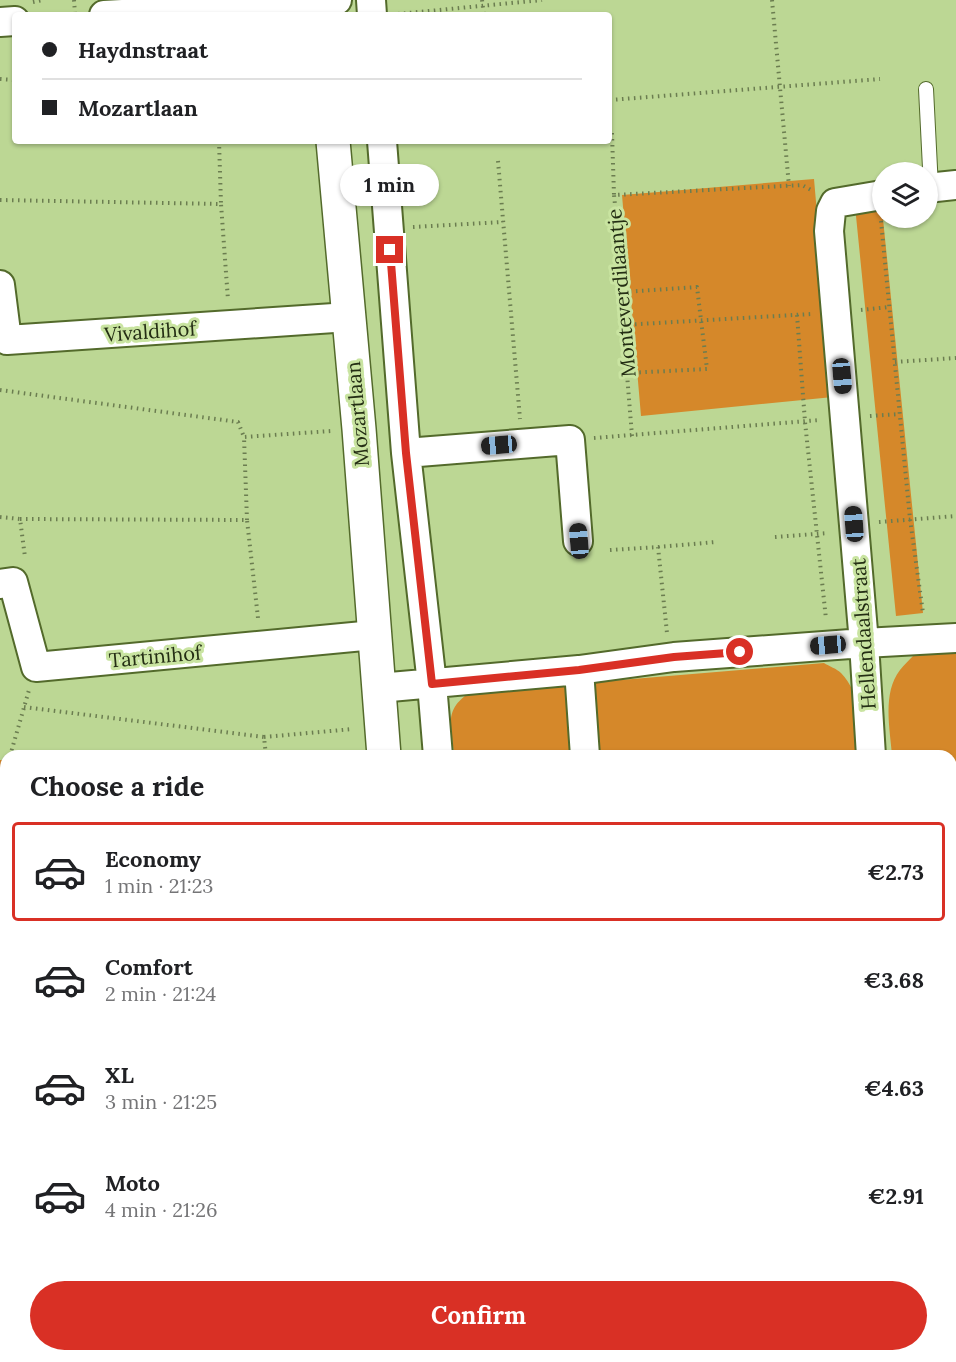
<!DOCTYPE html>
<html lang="en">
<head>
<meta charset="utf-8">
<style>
	:root { --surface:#fff; --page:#f6f6f6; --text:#202124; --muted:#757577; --line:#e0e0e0; --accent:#d93025 }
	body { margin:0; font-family:Lora,serif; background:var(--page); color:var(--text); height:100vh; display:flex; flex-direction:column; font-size:22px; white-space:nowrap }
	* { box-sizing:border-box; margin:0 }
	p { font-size:20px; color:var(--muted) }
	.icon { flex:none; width:33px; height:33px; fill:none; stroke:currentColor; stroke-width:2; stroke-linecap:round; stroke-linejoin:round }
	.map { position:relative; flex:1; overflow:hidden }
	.sheet { position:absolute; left:0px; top:750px; width:957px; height:612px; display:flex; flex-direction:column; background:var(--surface); border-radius:18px 18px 0 0; box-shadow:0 2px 4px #0004 }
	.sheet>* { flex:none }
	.guide { position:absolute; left:12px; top:12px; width:600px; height:132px; border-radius:6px; box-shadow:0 2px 4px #0004; display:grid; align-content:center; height:132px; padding:0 30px; background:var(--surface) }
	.controls { position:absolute; left:872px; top:162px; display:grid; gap:12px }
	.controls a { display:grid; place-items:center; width:66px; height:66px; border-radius:50%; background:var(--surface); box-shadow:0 2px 4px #0004; font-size:30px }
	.end { position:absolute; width:27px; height:27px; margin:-14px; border:8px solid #d93025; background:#fff; box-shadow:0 0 0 3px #fff }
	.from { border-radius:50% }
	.bubble { position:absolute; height:42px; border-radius:21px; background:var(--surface); box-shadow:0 2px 4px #0004; font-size:20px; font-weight:700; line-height:42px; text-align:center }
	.car { position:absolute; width:18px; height:36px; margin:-18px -9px; border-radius:8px; box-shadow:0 0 4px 2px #0007; background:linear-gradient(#222 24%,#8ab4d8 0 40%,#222 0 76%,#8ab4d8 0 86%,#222 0) }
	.guide b { display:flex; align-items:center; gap:21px; height:57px; font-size:22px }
	.guide b+b { border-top:2px solid var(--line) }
	.guide i { width:15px; height:15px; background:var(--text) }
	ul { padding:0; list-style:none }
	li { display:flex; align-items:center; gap:18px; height:99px; margin:0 12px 9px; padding:0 18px; border:3px solid transparent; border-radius:6px }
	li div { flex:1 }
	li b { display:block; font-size:22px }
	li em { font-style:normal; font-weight:700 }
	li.active { border-color:var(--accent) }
	li>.icon { width:54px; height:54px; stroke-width:1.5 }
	h2 { padding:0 30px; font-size:27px; line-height:72px }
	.cta { display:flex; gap:12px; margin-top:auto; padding:12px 30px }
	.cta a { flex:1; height:69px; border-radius:36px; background:var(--accent); color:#fff; font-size:24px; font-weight:700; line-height:69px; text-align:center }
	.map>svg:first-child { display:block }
	.green { fill:#d5882a }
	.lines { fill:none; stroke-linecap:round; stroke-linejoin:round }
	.lane-casing { stroke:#536a2b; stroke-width:16 }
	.street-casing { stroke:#536a2b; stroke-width:32 }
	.secondary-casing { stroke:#536a2b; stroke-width:36 }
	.path { stroke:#6b7d50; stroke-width:4; stroke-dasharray:1.5 4.5; stroke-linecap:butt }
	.lane { stroke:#fff; stroke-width:14 }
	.street { stroke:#fff; stroke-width:28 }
	.secondary { stroke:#fff; stroke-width:33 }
	.route { stroke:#d93025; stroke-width:8 }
	.labels { text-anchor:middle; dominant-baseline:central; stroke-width:6; stroke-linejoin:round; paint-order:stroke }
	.street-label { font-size:20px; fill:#242e14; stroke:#c9e4a1 }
</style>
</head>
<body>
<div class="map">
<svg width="956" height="1362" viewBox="0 0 956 1362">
	<rect width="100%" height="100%" fill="#bcd794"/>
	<path class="green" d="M814 179 833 397 641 416 622 195Z
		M855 206 882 209 923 613 896 616Z
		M956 652V775H951V756H892C890 729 882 693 900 670 904 665 909 660 913 656Z
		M824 663C829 666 837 669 841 673 861 693 861 730 864 756H593L585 683Z
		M567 684 574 756H454C452 725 442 710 472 691Z
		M0 760H3L6 836H0Z
		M951 1001H956L955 1243 951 1176Z
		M0 1082H6V1161L0 1162Z
		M144 1356H304V1362H144Z"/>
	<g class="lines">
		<defs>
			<path id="lane" d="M926 89 931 188"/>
			<path id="street" d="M371 0 372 15
				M104 15 321 3 337 0
				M0 22 15 21
				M382 141 406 453 432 684 438 756
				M927 188 956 185
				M0 285 7 340 349 317
				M406 453 570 440 578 541
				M0 584 13 582 36 667 374 635
				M579 670 585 756
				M379 688 579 670 674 657 864 643 956 638
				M871 756 864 643 829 231 831 211 835 203 882 195
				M951 780H956
				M0 908 6 907
				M0 1223H6
				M138 1356 139 1362
				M783 1356V1362"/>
			<path id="secondary" d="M321 0 322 15
				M333 141 359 429 384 756
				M605 1356 606 1362"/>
		</defs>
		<use href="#lane" class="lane-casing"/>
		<use href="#street" class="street-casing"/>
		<use href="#secondary" class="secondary-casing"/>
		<path class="path" d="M74 0 75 14
			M482 0 484 15
			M772 0 789 186
			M33 2 43 0
			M398 14 542 0
			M0 79 15 80
			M610 100 880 79
			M612 133 614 195
			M219 141 221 204
			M498 161 520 419
			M0 200 221 204 228 300
			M881 221 910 519 923 613
			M413 227 503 222
			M624 292 697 287 707 369 628 373
			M861 310 889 307
			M797 315 805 422 826 619
			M623 325 811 314
			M895 362 956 358
			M0 390 238 422 244 437
			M870 416 900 414
			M632 436 623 325 624 292 614 195 802 185 811 190
			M594 438 820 420
			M0 517 20 519 25 557
			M20 519 247 520 258 618
			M247 520 244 437 331 431
			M879 522 956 516
			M775 537 828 533
			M658 547 716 542
			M610 550 658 547 667 633
			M24 707 264 737 266 756
			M264 737 353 729
			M10 756 29 690
			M6 769 4 777 6 815
			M951 886 956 885
			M951 992 956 991
			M951 1011 956 1014
			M951 1076 956 1075
			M0 1094H6
			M0 1162H6
			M951 1256H956
			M75 1356 76 1362
			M189 1356 190 1362
			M528 1356V1362
			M743 1356 744 1362"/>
		<use href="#lane" class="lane"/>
		<use href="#street" class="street"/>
		<use href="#secondary" class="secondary"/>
	</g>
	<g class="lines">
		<path class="route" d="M390 250 406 453 432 684 579 670 674 657 740 652"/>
	</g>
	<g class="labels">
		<g class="street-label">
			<text transform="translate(621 293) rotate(-95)">Monteverdilaantje</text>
			<text transform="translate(150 331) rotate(-4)">Vivaldihof</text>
			<text transform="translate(357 414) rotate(-95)">Mozartlaan</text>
			<text transform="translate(863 634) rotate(-94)">Hellendaalstraat</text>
			<text transform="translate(155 656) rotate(-5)">Tartinihof</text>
		</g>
	</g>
</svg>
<div class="controls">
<a><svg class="icon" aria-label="layers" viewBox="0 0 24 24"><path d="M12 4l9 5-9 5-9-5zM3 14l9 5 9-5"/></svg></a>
</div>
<i class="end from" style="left:740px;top:652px"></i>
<i class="end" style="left:390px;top:250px"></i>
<div class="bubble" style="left:340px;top:164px;width:99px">1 min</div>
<i class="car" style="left:842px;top:376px;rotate:175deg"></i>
<i class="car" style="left:499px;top:445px;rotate:265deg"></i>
<i class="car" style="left:854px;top:524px;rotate:356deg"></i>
<i class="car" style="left:579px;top:541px;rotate:355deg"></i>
<i class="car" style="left:828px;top:645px;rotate:265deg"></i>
<div class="guide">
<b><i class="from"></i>Haydnstraat</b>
<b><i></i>Mozartlaan</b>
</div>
<section class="sheet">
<h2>Choose a ride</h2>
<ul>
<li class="active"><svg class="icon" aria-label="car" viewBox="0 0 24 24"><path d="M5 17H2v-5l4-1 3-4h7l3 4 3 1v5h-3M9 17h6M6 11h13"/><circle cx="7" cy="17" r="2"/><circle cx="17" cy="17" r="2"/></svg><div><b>Economy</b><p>1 min · 21:23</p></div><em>€2.73</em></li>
<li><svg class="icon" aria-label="car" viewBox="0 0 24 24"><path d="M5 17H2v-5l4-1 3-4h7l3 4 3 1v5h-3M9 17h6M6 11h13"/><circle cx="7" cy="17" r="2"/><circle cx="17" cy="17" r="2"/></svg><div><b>Comfort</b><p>2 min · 21:24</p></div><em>€3.68</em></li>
<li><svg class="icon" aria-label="car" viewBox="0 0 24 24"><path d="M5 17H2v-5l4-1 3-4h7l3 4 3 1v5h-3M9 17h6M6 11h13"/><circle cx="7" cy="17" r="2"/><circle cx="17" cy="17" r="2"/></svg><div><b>XL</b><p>3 min · 21:25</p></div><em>€4.63</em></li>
<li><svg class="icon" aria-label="car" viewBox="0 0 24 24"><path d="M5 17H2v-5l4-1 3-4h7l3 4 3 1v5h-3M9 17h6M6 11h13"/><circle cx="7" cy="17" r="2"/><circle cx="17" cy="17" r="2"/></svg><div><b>Moto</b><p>4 min · 21:26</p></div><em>€2.91</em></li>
</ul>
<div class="cta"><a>Confirm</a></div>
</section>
</div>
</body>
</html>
